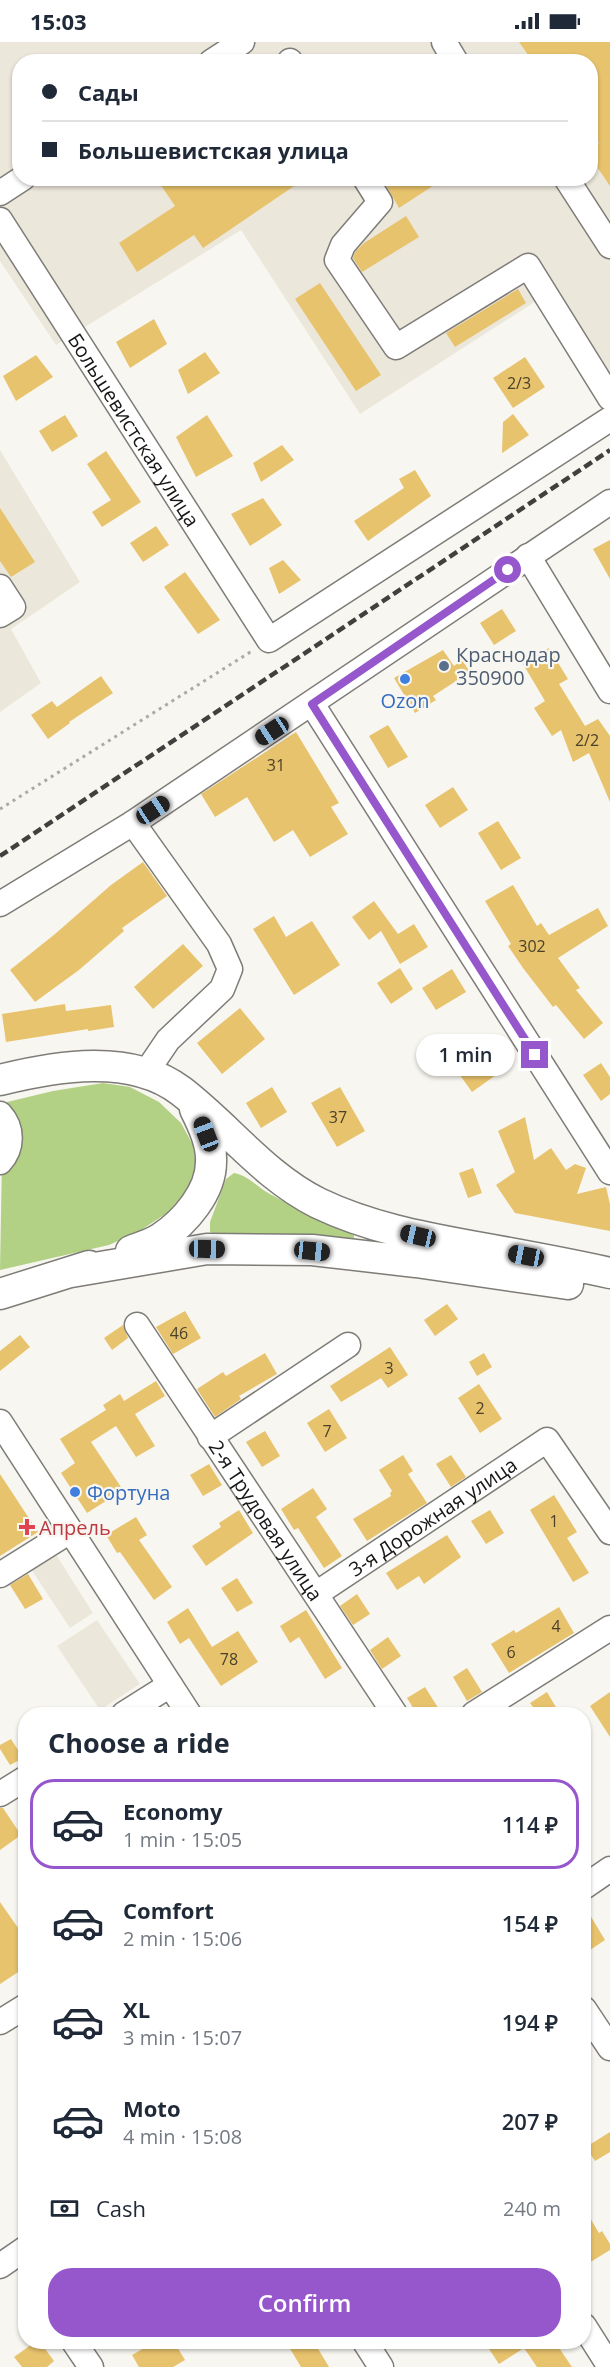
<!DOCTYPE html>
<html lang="en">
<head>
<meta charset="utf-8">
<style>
	:root { --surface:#fff; --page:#f6f6f7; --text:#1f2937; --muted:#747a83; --line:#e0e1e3; --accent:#9757cc }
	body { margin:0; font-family:"Open Sans",sans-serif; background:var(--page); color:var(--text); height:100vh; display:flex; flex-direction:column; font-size:22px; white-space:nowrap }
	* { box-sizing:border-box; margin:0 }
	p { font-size:20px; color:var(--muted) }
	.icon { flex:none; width:33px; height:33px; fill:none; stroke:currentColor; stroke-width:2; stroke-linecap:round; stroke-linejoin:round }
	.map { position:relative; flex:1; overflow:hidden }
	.sheet { position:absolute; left:18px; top:1665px; width:573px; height:642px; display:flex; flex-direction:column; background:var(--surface); border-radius:24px; box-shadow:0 2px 4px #0004 }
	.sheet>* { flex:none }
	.guide { position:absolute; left:12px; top:12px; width:586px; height:132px; border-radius:24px; box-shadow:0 2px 4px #0004; display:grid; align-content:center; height:132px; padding:0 30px; background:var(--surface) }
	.end { position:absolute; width:27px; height:27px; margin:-14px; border:8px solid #9757cc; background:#fff; box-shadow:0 0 0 3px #fff }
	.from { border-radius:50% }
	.bubble { position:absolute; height:42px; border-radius:21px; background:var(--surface); box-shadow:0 2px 4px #0004; font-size:20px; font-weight:600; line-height:42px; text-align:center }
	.car { position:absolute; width:18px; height:36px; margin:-18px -9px; border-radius:8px; box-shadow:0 0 4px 2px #0007; background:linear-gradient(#222 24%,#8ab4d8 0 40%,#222 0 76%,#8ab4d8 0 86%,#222 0) }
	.guide b { display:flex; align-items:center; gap:21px; height:57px; font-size:22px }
	.guide b+b { border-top:2px solid var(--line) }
	.guide i { width:15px; height:15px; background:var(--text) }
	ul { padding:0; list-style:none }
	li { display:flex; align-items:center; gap:18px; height:90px; margin:0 12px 9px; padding:0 18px; border:3px solid transparent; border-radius:24px }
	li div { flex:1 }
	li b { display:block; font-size:22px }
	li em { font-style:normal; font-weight:600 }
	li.active { border-color:var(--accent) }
	li>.icon { width:54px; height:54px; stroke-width:1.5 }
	h2 { padding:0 30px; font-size:27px; line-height:72px }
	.pay { display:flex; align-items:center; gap:15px; height:66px; padding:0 30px; font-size:22px }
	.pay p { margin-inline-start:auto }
	.primary-button { display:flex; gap:12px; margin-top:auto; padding:12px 30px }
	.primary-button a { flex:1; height:69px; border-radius:24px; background:var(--accent); color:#fff; font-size:24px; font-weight:600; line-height:69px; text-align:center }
	.status { display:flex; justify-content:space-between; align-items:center; height:42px; padding:0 30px; background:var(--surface); direction:ltr }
	.status svg { height:16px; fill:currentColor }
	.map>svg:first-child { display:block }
	.built { fill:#ece7db; fill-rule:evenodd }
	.green { fill:#b2d185 }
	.building { fill:#e8c36d }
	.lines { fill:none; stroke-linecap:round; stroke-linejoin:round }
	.minor-casing { stroke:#7e7c77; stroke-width:27 }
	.major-casing { stroke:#7e7c77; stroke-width:33 }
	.path { stroke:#abaaa5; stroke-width:3; stroke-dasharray:3 4.5; stroke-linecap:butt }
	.minor { stroke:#fff; stroke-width:24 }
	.major { stroke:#fff; stroke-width:30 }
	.rail { stroke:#41403e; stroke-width:4.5; stroke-dasharray:9 4.5; stroke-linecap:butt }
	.route { stroke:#9757cc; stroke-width:8 }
	.service-dot { fill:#5c6f8a; stroke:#f8f6f0; stroke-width:2 }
	.shop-dot { fill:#3f7fe0; stroke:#f8f6f0; stroke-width:2 }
	.health-dot { fill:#e0444e; stroke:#f8f6f0; stroke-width:2 }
	.labels { text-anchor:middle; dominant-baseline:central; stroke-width:4.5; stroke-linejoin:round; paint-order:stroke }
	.number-label { font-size:16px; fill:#4b412b }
	.street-label { font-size:20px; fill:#171615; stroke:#f8f6f0 }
	.service-label { font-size:20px; fill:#4e5e75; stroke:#f8f6f0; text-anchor:start }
	.shop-label { font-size:20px; fill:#366cbe; stroke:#f8f6f0 }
	.health-label { font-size:20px; fill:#be3a42; stroke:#f8f6f0; text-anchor:start }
</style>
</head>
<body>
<div class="status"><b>15:03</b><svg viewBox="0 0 49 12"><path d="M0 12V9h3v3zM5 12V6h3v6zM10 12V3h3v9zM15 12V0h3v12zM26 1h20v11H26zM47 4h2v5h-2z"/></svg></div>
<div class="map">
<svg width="610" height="2325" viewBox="0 0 610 2325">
	<rect width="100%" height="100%" fill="#f8f6f0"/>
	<path class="built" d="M0 0H610V354L541 256 360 372 241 188 56 303 0 219ZM20 20H591V136H20Z
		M0 408 80 540 11 587 41 641 0 670Z
		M55 1511 93 1571 70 1586 31 1527Z
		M97 1578 140 1642 100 1668 57 1604Z"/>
	<path class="green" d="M103 1041 130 1045 159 1060 181 1081 193 1103 196 1124 186 1150 167 1171 138 1190 109 1203 0 1228 3 1061 53 1049Z
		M234 1131C249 1134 257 1145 270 1152 297 1167 324 1181 354 1193V1197L221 1194 210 1190V1180L226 1137Z"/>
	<path class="building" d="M519 0H610V144L591 116V107L599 101 591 89V20H533Z
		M156 136H306L203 206 194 193 137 230 119 201 175 164Z
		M382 136H445L399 166Z
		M406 174 419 195 362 230 353 216 355 210 364 201Z
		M320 241 381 333 356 349 295 257Z
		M518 247 526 261 455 305 446 291Z
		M154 277 167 302 130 326 116 300Z
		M205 310 220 331 188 352 178 328Z
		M36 313 53 335 16 359 3 334Z
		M525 315 545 345 513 366 493 336Z
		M513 372 529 393 502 411 503 380Z
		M65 373 78 394 52 410 39 389Z
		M207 373 233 414 196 435 176 395Z
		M282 403 294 418 261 440 253 421Z
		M106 409 141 460 102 485 92 470 111 458 87 422Z
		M415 428 431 454 368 499 354 479 404 446 399 437Z
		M263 456 282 483 250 504 231 472Z
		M0 466 35 520 11 535 0 519Z
		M156 484 169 503 143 520 130 501Z
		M610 498V537L593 507Z
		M283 518 301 538 279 552 269 526Z
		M185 530 220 578 198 592 164 545Z
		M502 567 516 589 494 603 480 581Z
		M549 606 568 637 559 642 585 684 598 677 610 694V760L589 711 573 720 561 688 552 694 534 666 545 659 523 622Z
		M443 608 454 624 462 618 470 630 433 654 436 658 415 671 394 636Z
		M101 634 113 651 69 680 70 681 48 697 31 673 52 659 57 665Z
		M388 683 408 715 388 726 369 694Z
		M296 690 339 761 331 765 348 792 310 815 293 788 274 800 247 755 215 775 201 752Z
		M453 745 468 768 440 786 425 763Z
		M498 779 521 816 501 828 478 791Z
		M143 820 167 854 122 886 124 889 79 928 35 960 10 928 55 892 111 843Z
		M513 843 537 884 541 881 549 893 598 866 608 884 558 916 580 946 576 948 603 981 584 997 556 963 553 965 523 926 508 904 511 902 485 859Z
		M374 859 398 892 414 882 428 905 400 922 381 889 369 898 352 875Z
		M274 874 286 895 312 879 340 923 294 953 253 887Z
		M183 902 203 924 153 967 134 945Z
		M400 926 413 947 391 962 377 941Z
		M452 927 466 950 436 968 422 946Z
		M65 962 66 969 111 963 114 985 88 989V987L6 1000 2 972Z
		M240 966 265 997 222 1032 197 1001Z
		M478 993 503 1028 472 1050 447 1015Z
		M601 1021 610 1035V1052L601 1059 583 1033Z
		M272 1045 287 1070 261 1086 246 1061Z
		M340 1045 365 1089 337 1105 311 1061Z
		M525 1075 534 1118 551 1106 566 1128 575 1122 586 1126 577 1152 606 1145 610 1162V1189L515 1171 496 1143 515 1130 498 1089Z
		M473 1126 482 1151 468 1156 459 1131Z
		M447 1262 458 1277 435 1294 424 1278Z
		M185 1269 201 1296 173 1312 156 1285Z
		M123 1283 128 1296 112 1308 104 1296Z
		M20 1293 30 1305 0 1329V1309Z
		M390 1305 408 1333 388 1346 381 1336 341 1360 330 1344Z
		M265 1311 277 1332 239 1354 241 1357 215 1375 197 1347 223 1330 226 1334Z
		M484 1311 492 1325 477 1334 469 1320Z
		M156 1339 165 1354 135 1372 155 1404 136 1415 116 1384 91 1400 123 1448 87 1471 61 1431 75 1421 60 1397 106 1368 103 1363 120 1352 124 1359Z
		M479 1342 502 1377 480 1391 458 1356Z
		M329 1367 347 1396 325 1410 307 1381Z
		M265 1389 280 1414 262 1425 246 1400Z
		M403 1413 413 1429 408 1432 427 1461 367 1499 353 1477 391 1454 390 1451 392 1449 379 1428Z
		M451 1413 466 1435 451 1445 436 1422Z
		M209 1422 222 1443 203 1454 190 1433Z
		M0 1432 38 1490 0 1514Z
		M313 1446 327 1467 316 1475 342 1514 324 1526 298 1486 294 1488 281 1467Z
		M554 1453 577 1490 567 1496 589 1531 573 1540 530 1468Z
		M239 1468 253 1491 206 1524 192 1504 221 1485 219 1481Z
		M490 1468 504 1491 486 1502 471 1479Z
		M136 1475 147 1493 139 1498 172 1545 154 1558 120 1510 117 1511 106 1493Z
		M447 1493 461 1515 424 1542 419 1534 397 1548 386 1531Z
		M28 1532 43 1557 25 1567 10 1543Z
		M237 1536 253 1561 237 1570 221 1546Z
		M357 1552 370 1572 353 1583 340 1564Z
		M559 1565 574 1591 509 1631 491 1602 514 1588 516 1591Z
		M188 1566 212 1605 238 1589 258 1620 221 1644 189 1596 180 1602 167 1580Z
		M306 1568 342 1626 325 1637 299 1595 290 1601 280 1584Z
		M388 1595 401 1614 382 1627 370 1608Z
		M467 1626 482 1650 467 1659 453 1635Z
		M425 1645 442 1672H417L407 1656Z
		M547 1650 560 1672H538L530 1661Z
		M610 1650V1695L590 1664Z
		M11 1697 23 1716 10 1723 0 1707V1703Z
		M0 1766H3L21 1793 0 1808Z
		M0 1860 23 1893 19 1895 26 1904V1925L0 1942Z
		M584 1863 605 1898 584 1912Z
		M610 2090V2110L595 2119 586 2105Z
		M584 2166 599 2191 602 2189 610 2202V2208L584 2224Z
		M35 2300H40L54 2319 47 2325H22L14 2315Z
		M155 2300H174L185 2318 173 2325H139L132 2313Z
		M286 2300H314L329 2325H301Z
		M500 2300H555L572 2325H537L524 2306 499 2322 489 2307Z"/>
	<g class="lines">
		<defs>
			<g id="minor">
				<path d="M444 0 456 20"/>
				<path d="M290 19V20"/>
				<path d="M211 20 242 0"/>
				<path d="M365 136 380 160 343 203 337 218 396 305 528 224 610 356"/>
				<path d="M566 136 610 204"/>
				<path d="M0 151 23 136"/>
				<path id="s1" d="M0 178 269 598 610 377"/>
				<path d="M528 514 610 649"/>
				<path d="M0 545 13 565 0 573"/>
				<path d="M312 662 610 1130"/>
				<path d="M133 781 219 902 230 927 222 947 168 998 145 1032"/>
				<path d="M0 862 133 781 610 460"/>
				<path d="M0 1072C13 1086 13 1106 0 1120"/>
				<path id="s2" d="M137 1283 395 1672"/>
				<path d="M0 1380 189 1672"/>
				<path d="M210 1395 348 1303"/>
				<path d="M0 1533 70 1489"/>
				<path id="s3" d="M316 1552 547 1398 610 1490"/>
				<path d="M124 1672 170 1643"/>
				<path d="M474 1672 610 1586"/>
				<path d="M0 1752 26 1736"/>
				<path d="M584 1845 610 1827"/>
				<path d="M584 1967 610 2006"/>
				<path d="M0 1980 26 1964"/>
				<path d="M0 2224 26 2206"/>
				<path d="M584 2284 610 2325"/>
				<path d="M74 2300 91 2325"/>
				<path d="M365 2300 381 2325"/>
			</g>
			<path id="major" d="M0 1038C56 1024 131 1011 181 1049 228 1085 264 1134 318 1161 368 1185 421 1195 476 1205 521 1213 565 1221 610 1231
				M131 1209C141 1205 152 1202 161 1196 185 1180 211 1150 211 1120 212 1102 203 1083 195 1067
				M71 1230 207 1207 312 1208 416 1220 568 1242
				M0 1252 89 1224"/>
		</defs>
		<use href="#minor" class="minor-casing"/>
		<use href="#major" class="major-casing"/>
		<path class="path" d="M0 767 252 609"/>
		<use href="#minor" class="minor"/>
		<use href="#major" class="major"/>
		<path class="rail" d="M0 814 610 408"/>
	</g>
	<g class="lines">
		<path class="route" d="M508 528 312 662 535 1013"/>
	</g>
	<circle class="service-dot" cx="444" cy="624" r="6"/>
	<g class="shop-dot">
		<circle cx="405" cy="637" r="6"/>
		<circle cx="75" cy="1450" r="6"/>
	</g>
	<path class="health-dot" d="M24 1476h6v6h6v6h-6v6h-6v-6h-6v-6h6z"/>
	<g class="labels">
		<g class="number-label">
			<text x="519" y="341">2/3</text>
			<text x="587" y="698">2/2</text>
			<text x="276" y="723">31</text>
			<text x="532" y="904">302</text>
			<text x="338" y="1075">37</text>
			<text x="179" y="1291">46</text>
			<text x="389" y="1326">3</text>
			<text x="480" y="1366">2</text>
			<text x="327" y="1389">7</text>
			<text x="554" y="1479">1</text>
			<text x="556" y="1584">4</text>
			<text x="511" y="1610">6</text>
			<text x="229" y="1617">78</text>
		</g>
		<g class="street-label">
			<text stroke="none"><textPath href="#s1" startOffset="249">Большевистская улица</textPath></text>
			<text stroke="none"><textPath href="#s3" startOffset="140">3-я Дорожная улица</textPath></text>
			<text stroke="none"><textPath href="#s2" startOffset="234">2-я Трудовая улица</textPath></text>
		</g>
		<g class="service-label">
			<text x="456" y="612">Краснодар<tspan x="456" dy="23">350900</tspan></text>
		</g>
		<g class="shop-label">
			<text x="405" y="658">Ozon</text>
			<text x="87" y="1450" text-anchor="start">Фортуна</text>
		</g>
		<g class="health-label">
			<text x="39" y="1485">Апрель</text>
		</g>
	</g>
</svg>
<i class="end from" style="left:508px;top:528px"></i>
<i class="end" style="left:535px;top:1013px"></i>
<div class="bubble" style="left:416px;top:992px;width:99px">1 min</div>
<i class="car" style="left:272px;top:689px;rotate:237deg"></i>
<i class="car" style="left:153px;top:768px;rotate:57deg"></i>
<i class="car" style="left:206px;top:1092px;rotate:339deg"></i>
<i class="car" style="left:418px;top:1194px;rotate:283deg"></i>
<i class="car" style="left:207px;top:1207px;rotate:91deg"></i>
<i class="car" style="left:312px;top:1209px;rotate:96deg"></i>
<i class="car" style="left:526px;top:1214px;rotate:281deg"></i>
<div class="guide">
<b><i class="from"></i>Сады</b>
<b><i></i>Большевистская улица</b>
</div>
<section class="sheet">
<h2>Choose a ride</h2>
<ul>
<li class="active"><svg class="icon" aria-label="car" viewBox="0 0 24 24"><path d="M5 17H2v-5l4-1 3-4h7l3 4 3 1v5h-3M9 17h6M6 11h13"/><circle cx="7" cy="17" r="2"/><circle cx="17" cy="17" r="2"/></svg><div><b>Economy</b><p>1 min · 15:05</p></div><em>114 ₽</em></li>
<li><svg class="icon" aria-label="car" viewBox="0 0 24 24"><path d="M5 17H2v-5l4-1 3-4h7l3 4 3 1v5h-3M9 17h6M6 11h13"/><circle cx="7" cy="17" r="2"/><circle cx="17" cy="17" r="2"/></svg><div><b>Comfort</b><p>2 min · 15:06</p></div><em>154 ₽</em></li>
<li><svg class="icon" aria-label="car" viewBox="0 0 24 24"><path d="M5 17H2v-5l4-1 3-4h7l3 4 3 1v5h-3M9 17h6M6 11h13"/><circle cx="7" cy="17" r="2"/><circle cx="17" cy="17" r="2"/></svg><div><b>XL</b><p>3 min · 15:07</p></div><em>194 ₽</em></li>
<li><svg class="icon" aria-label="car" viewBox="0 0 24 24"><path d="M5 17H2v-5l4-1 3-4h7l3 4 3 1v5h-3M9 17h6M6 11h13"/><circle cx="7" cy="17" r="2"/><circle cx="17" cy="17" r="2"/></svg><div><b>Moto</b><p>4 min · 15:08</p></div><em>207 ₽</em></li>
</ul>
<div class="pay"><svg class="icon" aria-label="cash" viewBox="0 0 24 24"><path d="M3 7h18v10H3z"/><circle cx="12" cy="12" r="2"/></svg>Cash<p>240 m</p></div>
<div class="primary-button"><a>Confirm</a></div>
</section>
</div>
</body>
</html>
